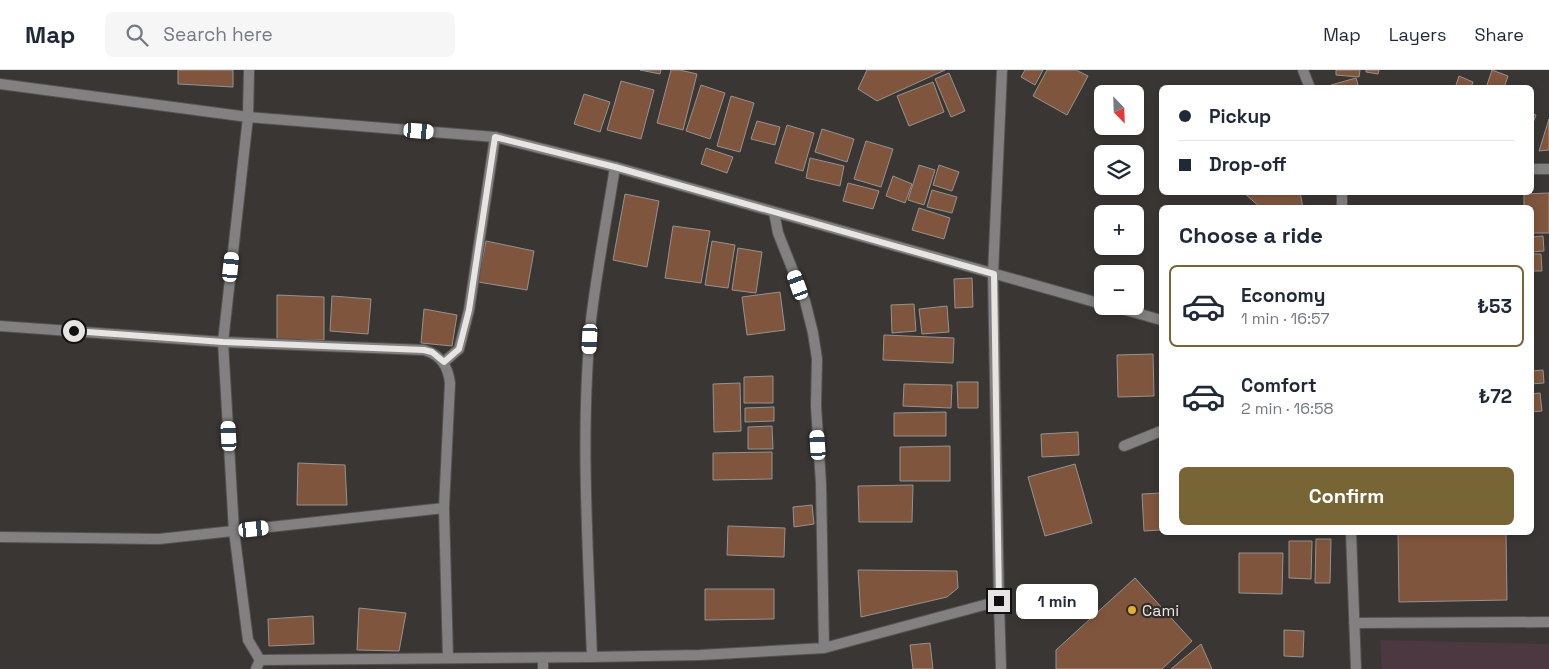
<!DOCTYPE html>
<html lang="en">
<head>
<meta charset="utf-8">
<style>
	:root { --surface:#fff; --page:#f6f6f7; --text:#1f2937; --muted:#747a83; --line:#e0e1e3; --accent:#776536 }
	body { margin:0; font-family:"Space Grotesk",sans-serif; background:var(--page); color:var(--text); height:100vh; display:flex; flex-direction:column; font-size:19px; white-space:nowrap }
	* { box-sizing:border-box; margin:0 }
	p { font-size:16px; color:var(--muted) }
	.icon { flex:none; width:28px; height:28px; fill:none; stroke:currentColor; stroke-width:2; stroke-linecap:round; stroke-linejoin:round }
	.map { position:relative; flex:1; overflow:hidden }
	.sheet { position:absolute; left:1159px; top:135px; width:375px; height:330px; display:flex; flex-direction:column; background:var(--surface); border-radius:8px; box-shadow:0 2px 8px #0003 }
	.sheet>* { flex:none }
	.top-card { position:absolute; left:1159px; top:15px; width:375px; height:110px; border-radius:8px; box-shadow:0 2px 8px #0003; display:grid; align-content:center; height:110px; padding:0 20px; background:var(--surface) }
	.needle { width:32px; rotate:157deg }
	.controls { position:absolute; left:1094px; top:15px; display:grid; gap:10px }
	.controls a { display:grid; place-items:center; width:50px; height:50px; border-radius:8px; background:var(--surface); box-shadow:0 2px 8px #0003; font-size:25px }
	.end { position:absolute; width:22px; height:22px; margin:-11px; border:6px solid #e7e5e3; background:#111; box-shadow:0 0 0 2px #111 }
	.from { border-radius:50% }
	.bubble { position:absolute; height:35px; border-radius:8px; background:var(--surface); box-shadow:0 2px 8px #0003; font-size:16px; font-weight:700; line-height:35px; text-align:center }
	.car { position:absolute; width:15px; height:30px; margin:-15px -8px; border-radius:6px; box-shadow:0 0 4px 1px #0007; background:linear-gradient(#fff 24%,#345 0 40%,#fff 0 76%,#345 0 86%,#fff 0) }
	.top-card b { display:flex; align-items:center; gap:18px; height:48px; font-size:19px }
	.top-card b+b { border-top:1px solid var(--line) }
	.top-card i { width:12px; height:12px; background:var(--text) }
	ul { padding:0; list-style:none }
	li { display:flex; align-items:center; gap:15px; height:82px; margin:0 10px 8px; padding:0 10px; border:2px solid transparent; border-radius:8px }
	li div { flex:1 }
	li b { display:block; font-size:19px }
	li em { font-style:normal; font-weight:700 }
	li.active { border-color:var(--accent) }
	li>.icon { width:45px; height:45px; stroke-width:1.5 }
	h2 { padding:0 20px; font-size:22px; line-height:60px }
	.cta { display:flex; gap:10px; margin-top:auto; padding:10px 20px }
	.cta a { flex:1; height:58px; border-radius:8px; background:var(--accent); color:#fff; font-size:20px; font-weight:700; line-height:58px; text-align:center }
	header { display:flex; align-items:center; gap:30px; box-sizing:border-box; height:70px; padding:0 25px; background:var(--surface); border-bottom:1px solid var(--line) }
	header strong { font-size:24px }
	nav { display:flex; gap:28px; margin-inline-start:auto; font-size:18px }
	.search { width:350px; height:45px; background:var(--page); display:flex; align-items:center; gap:12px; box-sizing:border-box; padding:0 18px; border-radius:8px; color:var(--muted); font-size:19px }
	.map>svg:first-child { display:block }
	.education { fill:#4c3840 }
	.building { fill:#80553d; stroke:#96928f }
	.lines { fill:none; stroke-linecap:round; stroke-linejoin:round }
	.service-casing { stroke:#565250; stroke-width:12 }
	.minor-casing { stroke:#565250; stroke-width:12 }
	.tertiary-casing { stroke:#565250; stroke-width:12 }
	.service { stroke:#828080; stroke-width:10 }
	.minor { stroke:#828080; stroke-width:10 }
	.tertiary { stroke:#828080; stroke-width:10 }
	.route { stroke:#e7e5e3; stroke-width:6 }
	.poi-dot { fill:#e3ae35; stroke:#2f2c2a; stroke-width:2 }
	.labels { text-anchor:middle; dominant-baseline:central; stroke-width:4.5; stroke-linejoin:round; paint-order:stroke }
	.poi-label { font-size:16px; fill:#e7e5e3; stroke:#2f2c2a; text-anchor:start }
</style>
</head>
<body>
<header>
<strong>Map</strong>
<div class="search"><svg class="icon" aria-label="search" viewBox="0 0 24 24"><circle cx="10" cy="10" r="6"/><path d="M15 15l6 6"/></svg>Search here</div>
<nav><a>Map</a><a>Layers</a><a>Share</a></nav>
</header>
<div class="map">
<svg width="1549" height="599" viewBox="0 0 1549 599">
	<rect width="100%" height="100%" fill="#3a3634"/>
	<path class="education" d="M1380 570 1549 574V599H1382Z"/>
	<path class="building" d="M178 0H233V17L178 14Z
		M640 0H661L660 4Z
		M671 0H680L697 4 683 60 657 53Z
		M867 0H945L877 31 858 19Z
		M1025 0H1043L1035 15 1021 7Z
		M1047 0H1076L1088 6 1067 45 1033 26Z
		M1336 0H1360L1359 7 1336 5Z
		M1366 0H1379L1378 4 1366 2Z
		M1492 0 1508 6 1504 18H1493L1487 15Z
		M949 3 965 41 951 47 935 9Z
		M1459 6 1473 12 1471 18H1455Z
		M1356 8 1359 18H1332L1331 15Z
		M621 11 654 20 641 69 607 60Z
		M933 12 944 42 909 56 897 26Z
		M701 15 725 23 710 69 686 61Z
		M584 24 610 32 600 62 574 54Z
		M731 26 754 33 740 82 717 76Z
		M1531 43 1536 45 1531 58Z
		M1549 49V80L1539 81Z
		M757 51 780 57 775 75 751 69Z
		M787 55 814 63 803 101 775 93Z
		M822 59 854 69 847 92 815 82Z
		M866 71 893 79 881 117 854 109Z
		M706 78 733 87 727 103 701 94Z
		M810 88 844 96 840 116 806 108Z
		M919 95 935 100 924 135 908 130Z
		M939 95 959 102 952 121 933 115Z
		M893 106 912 114 905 133 886 126Z
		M848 113 879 121 873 139 843 131Z
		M932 120 957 127 952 143 927 137Z
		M1300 122 1303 138H1261L1244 123Z
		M1549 123V163H1531V138H1524V124Z
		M625 124 659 131 647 197 613 190Z
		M919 138 950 148 944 169 912 160Z
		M673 156 710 161 701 213 665 208Z
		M1543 166 1544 181 1531 182V167Z
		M486 171 534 181 527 220 478 212Z
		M712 171 735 175 728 218 705 215Z
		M738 178 762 182 756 223 732 220Z
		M1531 184H1541L1542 201H1531Z
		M972 208 973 237 955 238 954 209Z
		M780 222 785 260 747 265 742 227Z
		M277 225 324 227V270H277Z
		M332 226 371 229 368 264 330 261Z
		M914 234 916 261 892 263 891 235Z
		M947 236 949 262 922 264 919 239Z
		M424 239 457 245 452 276 421 273Z
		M884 265 954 268 953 293 883 290Z
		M1153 284 1154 326 1118 327 1117 285Z
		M1543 300 1544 313 1531 314V301Z
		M773 306V333H744V307Z
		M957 312H978V338H958Z
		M740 313 741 361 714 362 713 314Z
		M904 314 952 315 951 338 903 336Z
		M1540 323 1542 341 1531 342V324Z
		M774 337V351L745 352V338Z
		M946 342V366H894V343Z
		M772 356 773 379H748V357Z
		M1078 362 1079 385 1042 387 1041 364Z
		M950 376V411H900V377Z
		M772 382V409L713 410V383Z
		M298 393 345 395 347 435H297Z
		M1075 394 1092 453 1045 466 1028 407Z
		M913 415 912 452H859L858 416Z
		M1161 423V460L1144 461 1142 424Z
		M812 435 814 454 794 457 793 437Z
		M728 456 785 458 784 487 727 485Z
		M1398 462H1506L1507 530 1399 532Z
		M1316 469H1331L1330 513H1315Z
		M1289 471H1312L1311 509 1289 508Z
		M1239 483H1283L1282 524 1239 523Z
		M858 500 957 501 958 518 947 527 861 547Z
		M1135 508 1192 571 1162 599H1056V580Z
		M705 519H774V549L705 550Z
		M359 538 406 543 399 581 357 580Z
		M313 546 314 574 269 576 268 549Z
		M1284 560 1304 561 1303 587 1284 586Z
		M930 573 933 599H913L910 575Z
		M1201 574 1212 599H1171Z"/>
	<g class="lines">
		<defs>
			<path id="service" d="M1124 376 1161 361
				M999 531 1001 599"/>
			<path id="minor" d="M249 0 248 47 223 272 234 461 248 570 260 590 256 599
				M1303 0 1310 18
				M1531 99H1549
				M1342 122V138
				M774 142 778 163 805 231 813 263 817 289 816 336 821 414 824 578
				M0 256 223 272 424 280C441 285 448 296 450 313L444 438 448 588
				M444 292 459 279 469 240 495 67
				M1351 462 1356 599
				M0 467 159 469 444 438
				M1354 553 1549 552
				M592 587C588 475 580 362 591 250 597 199 607 148 615 97
				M543 588V599
				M260 590 592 587 700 585 824 578 999 531 993 204 1002 0"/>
			<path id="tertiary" d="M0 14 248 47 495 67 615 97 1102 234
				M1112 236 1161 250"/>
		</defs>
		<use href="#service" class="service-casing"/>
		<use href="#minor" class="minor-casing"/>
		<use href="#tertiary" class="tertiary-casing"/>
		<use href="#service" class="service"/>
		<use href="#minor" class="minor"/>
		<use href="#tertiary" class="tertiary"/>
	</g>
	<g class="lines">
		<path class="route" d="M74 261 223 272 424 280 432 282 444 292 459 279 469 240 495 67 615 97 994 204 999 531"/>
	</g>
	<circle class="poi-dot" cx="1132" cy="540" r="5"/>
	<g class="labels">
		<g class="poi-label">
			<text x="1142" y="540">Cami</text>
		</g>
	</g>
</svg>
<div class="controls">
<a><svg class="needle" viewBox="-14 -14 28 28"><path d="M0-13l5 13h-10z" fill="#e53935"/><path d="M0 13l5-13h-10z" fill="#747a83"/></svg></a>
<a><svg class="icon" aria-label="layers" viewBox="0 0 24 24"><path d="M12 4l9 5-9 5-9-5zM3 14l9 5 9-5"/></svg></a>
<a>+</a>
<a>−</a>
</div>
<i class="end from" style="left:74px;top:261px"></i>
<i class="end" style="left:999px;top:531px"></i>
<div class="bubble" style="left:1016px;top:514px;width:82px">1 min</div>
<i class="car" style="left:419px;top:61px;rotate:95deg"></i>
<i class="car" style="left:231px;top:197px;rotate:6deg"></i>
<i class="car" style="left:798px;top:215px;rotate:340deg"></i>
<i class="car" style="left:590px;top:269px;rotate:183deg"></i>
<i class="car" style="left:229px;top:366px;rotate:357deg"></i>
<i class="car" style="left:818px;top:375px;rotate:356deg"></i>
<i class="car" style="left:254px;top:459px;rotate:84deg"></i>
<div class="top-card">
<b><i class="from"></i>Pickup</b>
<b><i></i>Drop-off</b>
</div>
<section class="sheet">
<h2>Choose a ride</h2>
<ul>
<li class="active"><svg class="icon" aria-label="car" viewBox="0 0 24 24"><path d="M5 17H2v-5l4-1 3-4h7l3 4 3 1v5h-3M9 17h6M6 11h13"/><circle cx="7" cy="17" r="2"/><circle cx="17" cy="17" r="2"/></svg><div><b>Economy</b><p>1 min · 16:57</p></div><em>₺53</em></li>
<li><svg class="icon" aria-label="car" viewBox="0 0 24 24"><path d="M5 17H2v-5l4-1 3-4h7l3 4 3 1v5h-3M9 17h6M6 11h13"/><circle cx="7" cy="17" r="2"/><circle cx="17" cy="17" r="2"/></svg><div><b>Comfort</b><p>2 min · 16:58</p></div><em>₺72</em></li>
</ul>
<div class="cta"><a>Confirm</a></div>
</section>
</div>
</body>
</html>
